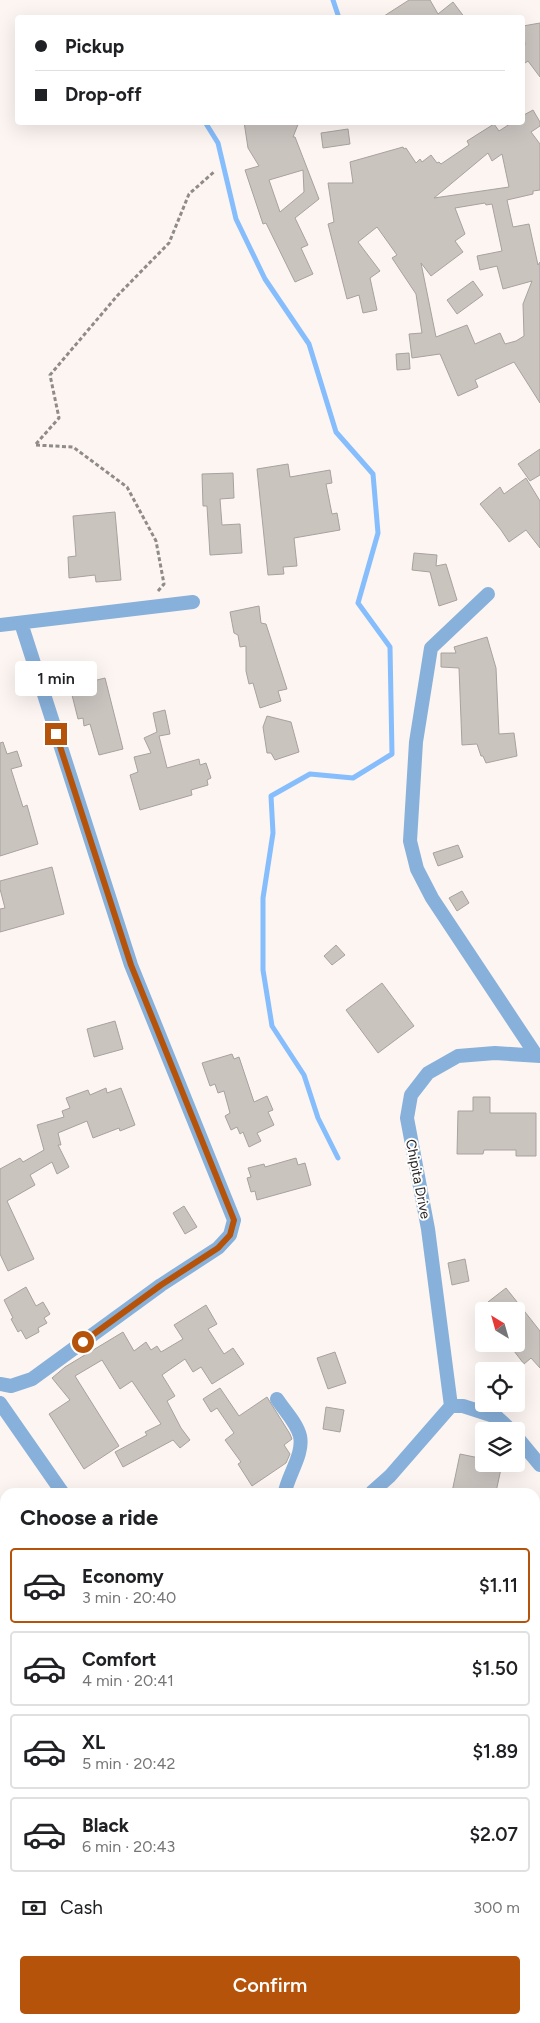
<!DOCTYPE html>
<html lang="en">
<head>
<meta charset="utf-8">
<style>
	:root { --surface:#fff; --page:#f2f2f2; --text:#202124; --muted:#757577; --line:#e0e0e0; --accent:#b45309 }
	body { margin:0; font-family:Figtree,sans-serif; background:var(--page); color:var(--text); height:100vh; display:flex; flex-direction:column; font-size:19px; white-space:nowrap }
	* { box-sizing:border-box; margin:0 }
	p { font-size:16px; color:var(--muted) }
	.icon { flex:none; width:28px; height:28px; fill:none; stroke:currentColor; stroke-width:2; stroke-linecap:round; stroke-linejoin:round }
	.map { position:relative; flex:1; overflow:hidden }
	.details { position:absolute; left:0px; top:1488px; width:540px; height:536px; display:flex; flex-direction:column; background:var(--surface); border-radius:15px 15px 0 0; box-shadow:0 5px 20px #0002 }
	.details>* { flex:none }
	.top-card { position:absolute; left:15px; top:15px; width:510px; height:110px; border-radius:5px; box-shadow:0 5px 20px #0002; display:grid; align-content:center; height:110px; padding:0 20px; background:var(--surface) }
	.needle { width:32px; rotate:323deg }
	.buttons { position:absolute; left:475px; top:1302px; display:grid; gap:10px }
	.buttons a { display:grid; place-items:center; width:50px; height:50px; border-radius:5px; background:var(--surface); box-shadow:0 5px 20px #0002; font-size:25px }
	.end { position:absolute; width:22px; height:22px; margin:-11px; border:6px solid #b45309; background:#fff; box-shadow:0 0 0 2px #fff }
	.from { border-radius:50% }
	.bubble { position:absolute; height:35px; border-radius:5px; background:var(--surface); box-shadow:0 5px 20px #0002; font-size:16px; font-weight:600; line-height:35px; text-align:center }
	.top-card b { display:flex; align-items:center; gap:18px; height:48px; font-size:19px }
	.top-card b+b { border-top:1px solid var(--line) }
	.top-card i { width:12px; height:12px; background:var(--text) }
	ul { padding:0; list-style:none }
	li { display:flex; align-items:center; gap:15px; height:75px; margin:0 10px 8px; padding:0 10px; border:2px solid var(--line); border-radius:5px }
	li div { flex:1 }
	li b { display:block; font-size:19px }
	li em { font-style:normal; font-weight:600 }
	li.on { border-color:var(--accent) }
	li>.icon { width:45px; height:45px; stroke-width:1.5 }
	h2 { padding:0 20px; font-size:22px; line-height:60px }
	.pay { display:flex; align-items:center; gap:12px; height:55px; padding:0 20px; font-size:19px }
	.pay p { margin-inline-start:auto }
	.cta { display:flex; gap:10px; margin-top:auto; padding:10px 20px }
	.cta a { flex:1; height:58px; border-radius:5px; background:var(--accent); color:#fff; font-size:20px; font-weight:600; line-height:58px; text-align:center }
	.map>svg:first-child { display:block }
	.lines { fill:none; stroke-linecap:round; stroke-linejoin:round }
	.stream { stroke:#86bdfc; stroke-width:5 }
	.building { fill:#cac4bf; stroke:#a8a29e; fill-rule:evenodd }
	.path { stroke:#908b89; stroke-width:3; stroke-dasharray:4 2.5; stroke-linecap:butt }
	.street { stroke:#87b0da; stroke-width:14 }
	.route { stroke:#b45309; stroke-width:6 }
	.labels { text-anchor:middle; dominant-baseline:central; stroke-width:4; stroke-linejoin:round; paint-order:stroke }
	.street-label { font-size:14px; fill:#2b2827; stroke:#fff }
</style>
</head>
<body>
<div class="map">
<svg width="540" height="2023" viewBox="0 0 540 2023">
	<rect width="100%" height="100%" fill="#fcf5f1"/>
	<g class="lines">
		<path class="stream" d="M333 0 339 18
			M205 122 218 143 236 219 265 279 309 344 336 432 373 474 378 533 358 603 390 647 392 754 353 778 310 774 271 796 273 833 263 898V970L272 1026 304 1075 318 1118 338 1158"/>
	</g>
	<path class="building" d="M409 0H430L438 14 453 2 465 18H381Z
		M540 23V77L528 61 522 65V47L525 45 523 26Z
		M533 110 540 122V126L531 132 540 144V190L533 191V194L507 200 513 227 529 224 538 265 540 262V403L514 362 475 380 478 387 458 396 440 354 412 358 409 334 422 333 416 294 392 258 397 255 377 227 358 242 380 271 370 278 377 310 363 313 359 295 347 299 328 224 334 222 328 183H353L350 162 403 147 404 149 406 148 416 163 420 159 422 162 431 155 437 163 439 162 441 164 469 145 467 141 494 124 499 131 513 122H522V116ZM488 153 492 161 502 154 509 187 434 198ZM485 203 486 205 492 204 502 251 477 256 480 270 497 266 503 289 532 281 523 304 524 336 516 341 505 344 500 333 475 344 467 325 436 337 421 263 431 276 463 252 455 241 465 234 455 208Z
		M244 122H299L293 137H295L319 199 295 218 308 245 301 248 313 274 295 282 266 223 263 224 245 170 259 166 248 148ZM303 170 304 192 280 212 269 180Z
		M348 129 350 144 323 148 321 133Z
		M473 281 483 295 457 314 447 300Z
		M409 353 410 369 397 370 396 354Z
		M540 449V475L530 481 518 464Z
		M288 464 290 477 330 470 332 483 326 484 332 514 337 513 340 530 294 538 297 566 283 567 284 574 268 575 257 469Z
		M233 473 234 498 220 499 222 525 240 524 242 553 210 555 207 506H203L202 474Z
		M526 478 540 501V548L526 530 509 542 501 530 480 504 500 487 504 494Z
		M115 512 121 580 96 582 95 575 69 578 68 557 76 556 73 516Z
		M414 553 437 555 436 566 446 564 457 600 439 606 430 572 412 570Z
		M259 606 261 623 266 624 287 689 278 691 281 701 260 708 253 683 249 684 246 671V646L240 647 238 635 234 633 230 612Z
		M487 637 496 668 499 734 514 733 517 756 486 763 483 756H481L477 744 462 745 459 668 441 667V653H456L454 647Z
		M105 678 123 749 99 755 90 724 84 726 83 718 78 719 72 695 79 693 77 685Z
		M165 710 170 734 159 736 167 768 199 759 200 765 206 763 211 778 207 780 208 785 191 790 192 795 140 810 130 775 138 772 134 757 151 753 144 738 157 732 153 713Z
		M267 716 291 722 299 752 275 760 271 753H267L263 727Z
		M3 742 7 754 17 751 22 766 11 769 23 807 27 805 38 844 0 856V743Z
		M458 845 463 857 438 866 433 853Z
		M52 867 64 914 0 932V909L5 908 0 889V881Z
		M462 891 469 903 457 911 449 898Z
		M336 945 345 955 332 965 324 956Z
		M382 983 414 1026 378 1053 346 1010Z
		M115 1021 123 1049 94 1057 87 1029Z
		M232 1054 234 1059 239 1057 254 1102 267 1096 273 1110 268 1112 274 1125 257 1133 261 1141 249 1147 243 1132 240 1134 237 1127 231 1130 225 1116 230 1113 224 1091 218 1093 215 1084 210 1086 202 1063Z
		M106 1088 107 1093 121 1088 135 1125 120 1131 119 1128 93 1138 87 1121 58 1133 61 1145H58L69 1167 57 1174 52 1162 30 1175 35 1185 7 1201 34 1259 8 1271 0 1254V1169L20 1158 23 1162 44 1150 37 1125 64 1117 62 1111 70 1108 66 1098 88 1090 90 1095Z
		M473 1097H490V1113H536V1156H516V1150H484L483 1154H457L458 1111H473Z
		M296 1158 298 1165 305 1163 311 1185 257 1200 255 1191 251 1192 247 1178 251 1177 248 1168 264 1164 265 1167Z
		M184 1206 197 1227 185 1234 173 1213Z
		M465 1259 469 1281 452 1285 448 1263Z
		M26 1287 36 1306 43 1302 50 1314 44 1318 47 1323 38 1328 39 1332 26 1339 21 1330 18 1332 11 1319 13 1318 4 1300Z
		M506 1288 540 1331V1368L531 1358 524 1364 514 1351 522 1345 516 1337V1311H496L488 1302Z
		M206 1305 217 1324 208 1329 224 1354 233 1348 244 1364 212 1384 201 1367 193 1372 185 1359 162 1375 175 1396 167 1401 181 1428 190 1440 180 1448 173 1440 123 1467 115 1452 147 1435 145 1432 161 1424 132 1381 120 1389 102 1360 75 1376 119 1446 84 1469 49 1414 70 1400 52 1378 65 1367 123 1332 134 1351 146 1342 151 1350 157 1346 161 1352 183 1339 174 1325Z
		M335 1352 346 1383 328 1389 317 1358Z
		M220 1388 239 1416 267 1397 290 1434 292 1439 284 1445 290 1454 286 1463 252 1486 238 1464 241 1462 225 1440 234 1433 217 1408 211 1412 203 1399Z
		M326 1407 344 1410 340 1432 323 1429Z
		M460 1454 484 1459V1464H502L496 1492H452Z"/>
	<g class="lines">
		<path class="path" d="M158 591 164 584 156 541 127 487 73 447 35 445 59 418 50 375 117 296 169 243 189 194 215 171"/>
		<path class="street" d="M488 594 431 648 416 742 410 841 417 869 432 898 536 1055
			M0 625 193 602
			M0 1384 11 1386 32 1379 161 1285 218 1248 230 1235 234 1220 131 965 21 623
			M277 1399C284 1410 297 1423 300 1436 304 1454 288 1475 285 1492
			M0 1403 62 1492
			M451 1406 428 1229 407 1118 411 1095 428 1073 458 1056 495 1053 540 1056
			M516 1436 540 1465
			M372 1492 390 1476 451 1406H463L497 1417 512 1431
			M351 2019 354 2023"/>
	</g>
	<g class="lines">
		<path class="route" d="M56 734 131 965 234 1220 230 1235 218 1248 161 1285 83 1342"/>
	</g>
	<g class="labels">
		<g class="street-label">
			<text transform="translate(418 1179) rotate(79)">Chipita Drive</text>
		</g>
	</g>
</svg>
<div class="buttons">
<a><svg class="needle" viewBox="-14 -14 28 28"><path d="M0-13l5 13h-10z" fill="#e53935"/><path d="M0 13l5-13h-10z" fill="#757577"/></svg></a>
<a><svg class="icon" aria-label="locate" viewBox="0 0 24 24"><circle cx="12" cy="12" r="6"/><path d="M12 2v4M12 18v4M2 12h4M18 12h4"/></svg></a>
<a><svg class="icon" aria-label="layers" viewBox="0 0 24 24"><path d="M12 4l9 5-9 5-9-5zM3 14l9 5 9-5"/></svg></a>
</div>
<i class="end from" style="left:83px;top:1342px"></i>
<i class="end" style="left:56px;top:734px"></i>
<div class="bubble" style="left:15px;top:661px;width:82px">1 min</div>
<div class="top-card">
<b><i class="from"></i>Pickup</b>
<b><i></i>Drop-off</b>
</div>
<section class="details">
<h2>Choose a ride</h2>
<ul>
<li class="on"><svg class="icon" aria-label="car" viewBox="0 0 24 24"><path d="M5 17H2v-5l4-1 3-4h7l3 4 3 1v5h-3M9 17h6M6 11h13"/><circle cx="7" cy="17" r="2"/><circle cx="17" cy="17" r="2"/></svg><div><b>Economy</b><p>3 min · 20:40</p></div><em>$1.11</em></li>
<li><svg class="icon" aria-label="car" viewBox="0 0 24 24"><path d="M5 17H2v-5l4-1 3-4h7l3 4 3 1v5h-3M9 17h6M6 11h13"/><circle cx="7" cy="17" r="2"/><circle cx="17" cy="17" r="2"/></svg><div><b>Comfort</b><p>4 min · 20:41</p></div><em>$1.50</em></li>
<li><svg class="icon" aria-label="car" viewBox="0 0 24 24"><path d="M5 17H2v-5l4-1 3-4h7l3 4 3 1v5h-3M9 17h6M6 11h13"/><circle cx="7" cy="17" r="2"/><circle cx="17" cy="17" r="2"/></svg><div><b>XL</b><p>5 min · 20:42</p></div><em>$1.89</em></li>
<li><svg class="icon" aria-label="car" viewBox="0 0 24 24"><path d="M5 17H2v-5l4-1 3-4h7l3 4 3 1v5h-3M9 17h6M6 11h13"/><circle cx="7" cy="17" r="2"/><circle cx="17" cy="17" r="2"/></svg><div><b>Black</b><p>6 min · 20:43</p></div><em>$2.07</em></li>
</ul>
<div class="pay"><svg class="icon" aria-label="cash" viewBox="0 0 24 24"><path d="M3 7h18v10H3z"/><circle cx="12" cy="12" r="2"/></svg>Cash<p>300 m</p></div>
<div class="cta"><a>Confirm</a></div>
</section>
</div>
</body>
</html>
